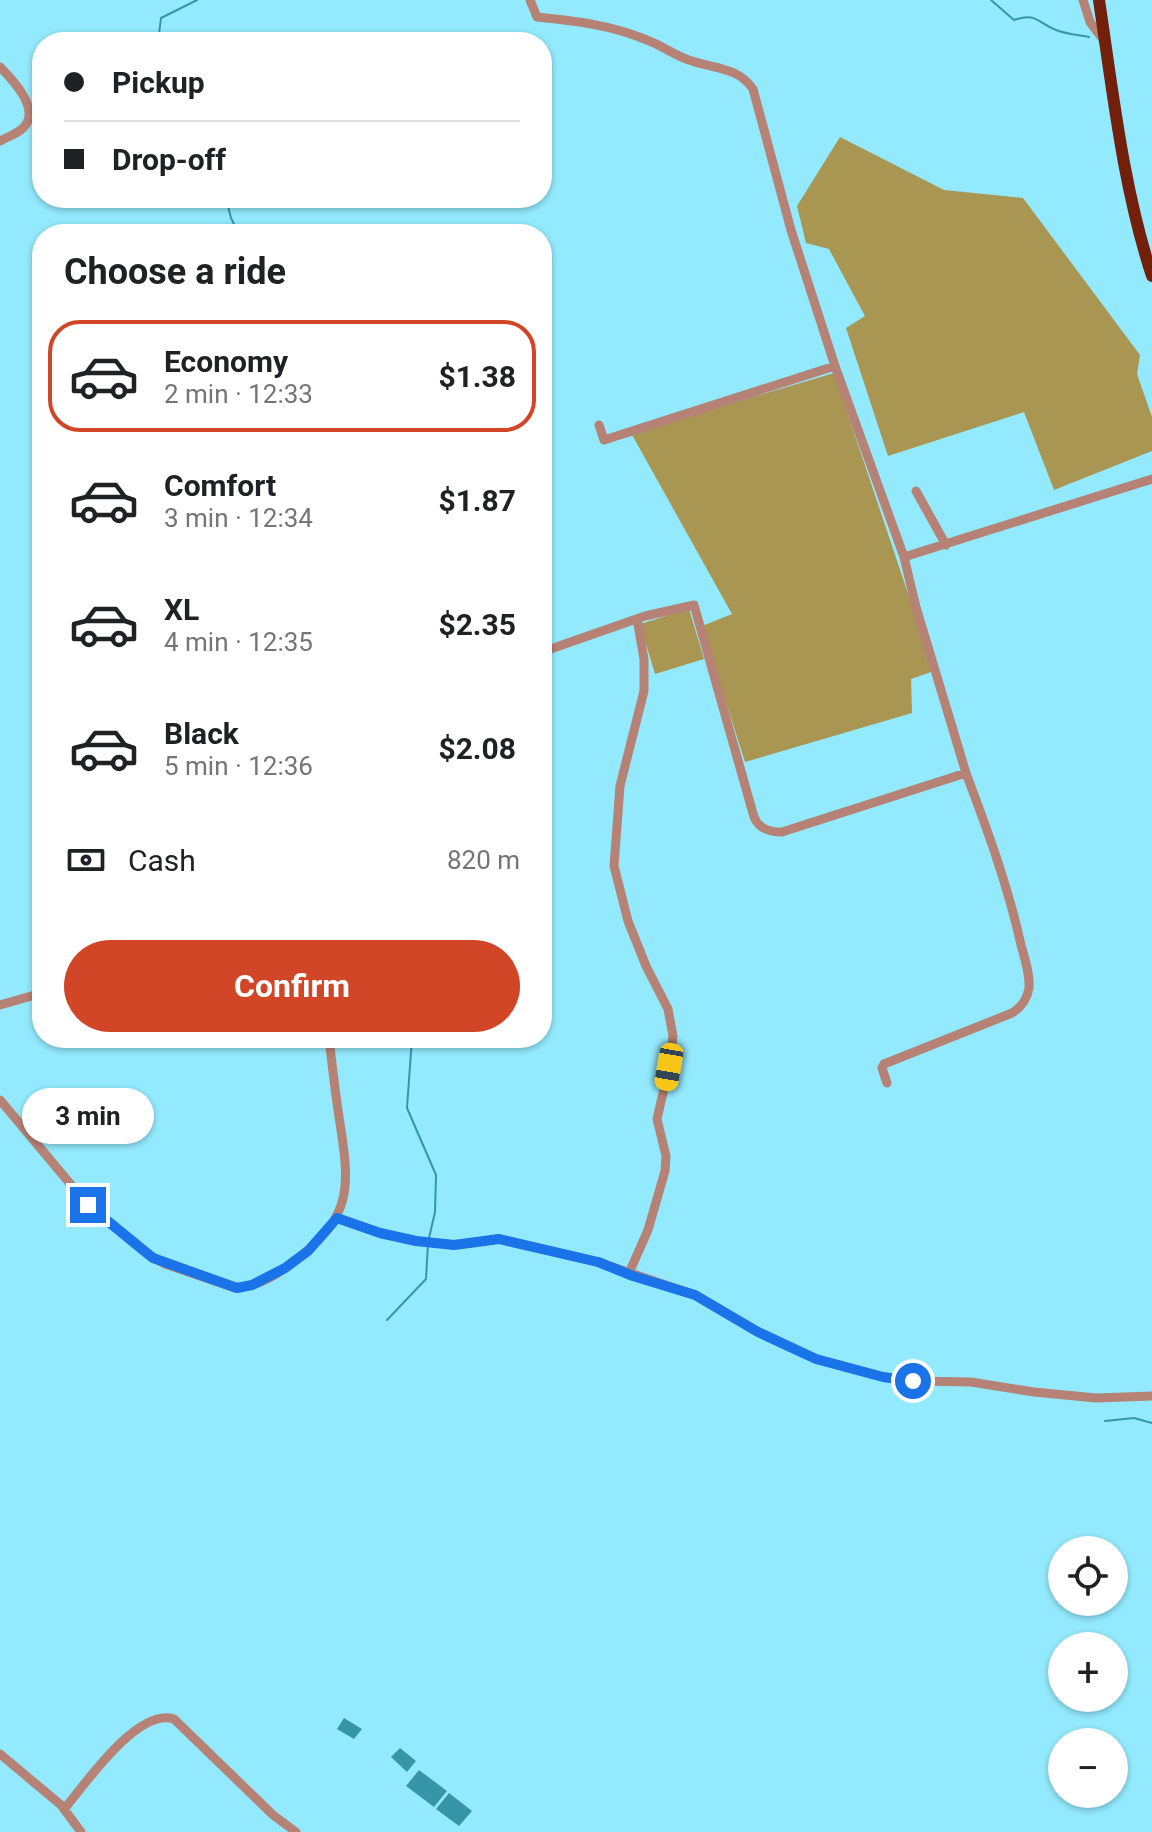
<!DOCTYPE html>
<html lang="en">
<head>
<meta charset="utf-8">
<style>
	:root { --surface:#fff; --page:#f6f6f6; --text:#202124; --muted:#757577; --line:#e0e0e0; --accent:#d14627 }
	body { margin:0; font-family:Roboto,sans-serif; background:var(--page); color:var(--text); height:100vh; display:flex; flex-direction:column; font-size:30px; white-space:nowrap }
	* { box-sizing:border-box; margin:0 }
	p { font-size:26px; color:var(--muted) }
	.icon { flex:none; width:44px; height:44px; fill:none; stroke:currentColor; stroke-width:2; stroke-linecap:round; stroke-linejoin:round }
	.map { position:relative; flex:1; overflow:hidden }
	.details { position:absolute; left:32px; top:224px; width:520px; height:824px; display:flex; flex-direction:column; background:var(--surface); border-radius:32px; box-shadow:0 2px 6px #0004 }
	.details>* { flex:none }
	.hud { position:absolute; left:32px; top:32px; width:520px; height:176px; border-radius:32px; box-shadow:0 2px 6px #0004; display:grid; align-content:center; height:176px; padding:0 32px; background:var(--surface) }
	.controls { position:absolute; left:1048px; top:1536px; display:grid; gap:16px }
	.controls a { display:grid; place-items:center; width:80px; height:80px; border-radius:50%; background:var(--surface); box-shadow:0 2px 6px #0004; font-size:40px }
	.end { position:absolute; width:36px; height:36px; margin:-18px; border:10px solid #1a73e8; background:#fff; box-shadow:0 0 0 4px #fff }
	.from { border-radius:50% }
	.bubble { position:absolute; height:56px; border-radius:28px; background:var(--surface); box-shadow:0 2px 6px #0004; font-size:26px; font-weight:700; line-height:56px; text-align:center }
	.car { position:absolute; width:24px; height:48px; margin:-24px -12px; border-radius:10px; box-shadow:0 0 6px 2px #0007; background:linear-gradient(#f5c518 24%,#345 0 40%,#f5c518 0 76%,#345 0 86%,#f5c518 0) }
	.hud b { display:flex; align-items:center; gap:28px; height:76px; font-size:30px }
	.hud b+b { border-top:2px solid var(--line) }
	.hud i { width:20px; height:20px; background:var(--text) }
	ul { padding:0; list-style:none }
	li { display:flex; align-items:center; gap:24px; height:112px; margin:0 16px 12px; padding:0 16px; border:4px solid transparent; border-radius:32px }
	li div { flex:1 }
	li b { display:block; font-size:30px }
	li em { font-style:normal; font-weight:700 }
	li.selected { border-color:var(--accent) }
	li>.icon { width:72px; height:72px; stroke-width:1.5 }
	h2 { padding:0 32px; font-size:36px; line-height:96px }
	.pay { display:flex; align-items:center; gap:20px; height:88px; padding:0 32px; font-size:30px }
	.pay p { margin-inline-start:auto }
	.action { display:flex; gap:16px; margin-top:auto; padding:16px 32px }
	.action a { flex:1; height:92px; border-radius:48px; background:var(--accent); color:#fff; font-size:32px; font-weight:700; line-height:92px; text-align:center }
	.map>svg:first-child { display:block }
	.forest { fill:#a99652 }
	.water { fill:#3695a8 }
	.lines { fill:none; stroke-linecap:round; stroke-linejoin:round }
	.stream { stroke:#3695a8; stroke-width:2 }
	.minor { stroke:#b68275; stroke-width:9 }
	.highway { stroke:#721f0b; stroke-width:12 }
	.route { stroke:#1a73e8; stroke-width:10 }
</style>
</head>
<body>
<div class="map">
<svg width="1152" height="1832" viewBox="0 0 1152 1832">
	<rect width="100%" height="100%" fill="#93e9fd"/>
	<path class="forest" d="M840 137 944 190 1023 198 1140 355 1137 374 1152 417V451L1054 490 1024 412 888 456 846 328 865 316 829 249 806 243 797 206Z
		M834 373 934 671 911 679 912 713 745 762 702 626 732 614 631 433Z
		M689 609 704 659 655 674 640 624Z"/>
	<path class="water" d="M344 1718 362 1729 354 1739 337 1729Z
		M400 1748 416 1761 407 1772 391 1757Z
		M419 1770 447 1791 434 1807 406 1786Z
		M449 1793 472 1811 459 1826 436 1809Z"/>
	<g class="lines">
		<path class="stream" d="M991 0 1014 20C1037 12 1037 23 1056 30 1066 34 1078 35 1089 37
			M158 42 161 18 197 0
			M222 198 227 202 231 218 239 234
			M412 1038 407 1108 436 1175 435 1212 429 1238
			M387 1320 426 1279 428 1244
			M1105 1421 1134 1418 1152 1423"/>
		<path class="minor" d="M530 0 537 17C576 21 611 25 647 40 663 46 677 57 692 61 715 69 738 67 753 89L791 230 835 366 904 557 916 607 966 773 782 832C769 832 759 829 754 817L694 605 645 616 542 652
			M1083 0 1090 22 1105 42
			M0 67C12 79 42 110 23 128 17 134 7 137 0 141
			M599 425 604 440 835 366
			M916 491 946 545
			M904 557 1152 479
			M0 1005 42 993
			M887 1083 882 1068 884 1064 1012 1013C1022 1007 1027 999 1029 988 1030 974 1025 959 1021 945 1008 886 987 829 966 773
			M0 1100 88 1205 147 1254 165 1264 232 1287C254 1289 277 1275 293 1262 354 1217 350 1186 339 1117 335 1091 332 1064 329 1038
			M337 1218 380 1233 416 1241 454 1245 499 1239 598 1262 695 1295 758 1332 816 1359 883 1377 913 1381 971 1382 1034 1392 1096 1398 1152 1396
			M629 1273 648 1230 665 1171 666 1156 657 1119 669 1067 673 1036 668 1009 646 966 628 921 614 866 620 786 644 691V659L637 619
			M0 1754 61 1805 81 1832
			M65 1808C86 1783 138 1707 174 1719L273 1815 296 1832"/>
		<path class="highway" d="M1099 0C1113 93 1123 187 1152 276"/>
	</g>
	<g class="lines">
		<path class="route" d="M88 1205 153 1258 237 1288 252 1285 285 1268 308 1251 337 1218 380 1233 416 1241 454 1245 499 1239 598 1262 633 1276 695 1295 758 1332 816 1359 883 1377 913 1381"/>
	</g>
</svg>
<div class="controls">
<a><svg class="icon" aria-label="locate" viewBox="0 0 24 24"><circle cx="12" cy="12" r="6"/><path d="M12 2v4M12 18v4M2 12h4M18 12h4"/></svg></a>
<a>+</a>
<a>−</a>
</div>
<i class="end from" style="left:913px;top:1381px"></i>
<i class="end" style="left:88px;top:1205px"></i>
<div class="bubble" style="left:22px;top:1088px;width:132px">3 min</div>
<i class="car" style="left:669px;top:1067px;rotate:190deg"></i>
<div class="hud">
<b><i class="from"></i>Pickup</b>
<b><i></i>Drop-off</b>
</div>
<section class="details">
<h2>Choose a ride</h2>
<ul>
<li class="selected"><svg class="icon" aria-label="car" viewBox="0 0 24 24"><path d="M5 17H2v-5l4-1 3-4h7l3 4 3 1v5h-3M9 17h6M6 11h13"/><circle cx="7" cy="17" r="2"/><circle cx="17" cy="17" r="2"/></svg><div><b>Economy</b><p>2 min · 12:33</p></div><em>$1.38</em></li>
<li><svg class="icon" aria-label="car" viewBox="0 0 24 24"><path d="M5 17H2v-5l4-1 3-4h7l3 4 3 1v5h-3M9 17h6M6 11h13"/><circle cx="7" cy="17" r="2"/><circle cx="17" cy="17" r="2"/></svg><div><b>Comfort</b><p>3 min · 12:34</p></div><em>$1.87</em></li>
<li><svg class="icon" aria-label="car" viewBox="0 0 24 24"><path d="M5 17H2v-5l4-1 3-4h7l3 4 3 1v5h-3M9 17h6M6 11h13"/><circle cx="7" cy="17" r="2"/><circle cx="17" cy="17" r="2"/></svg><div><b>XL</b><p>4 min · 12:35</p></div><em>$2.35</em></li>
<li><svg class="icon" aria-label="car" viewBox="0 0 24 24"><path d="M5 17H2v-5l4-1 3-4h7l3 4 3 1v5h-3M9 17h6M6 11h13"/><circle cx="7" cy="17" r="2"/><circle cx="17" cy="17" r="2"/></svg><div><b>Black</b><p>5 min · 12:36</p></div><em>$2.08</em></li>
</ul>
<div class="pay"><svg class="icon" aria-label="cash" viewBox="0 0 24 24"><path d="M3 7h18v10H3z"/><circle cx="12" cy="12" r="2"/></svg>Cash<p>820 m</p></div>
<div class="action"><a>Confirm</a></div>
</section>
</div>
</body>
</html>
